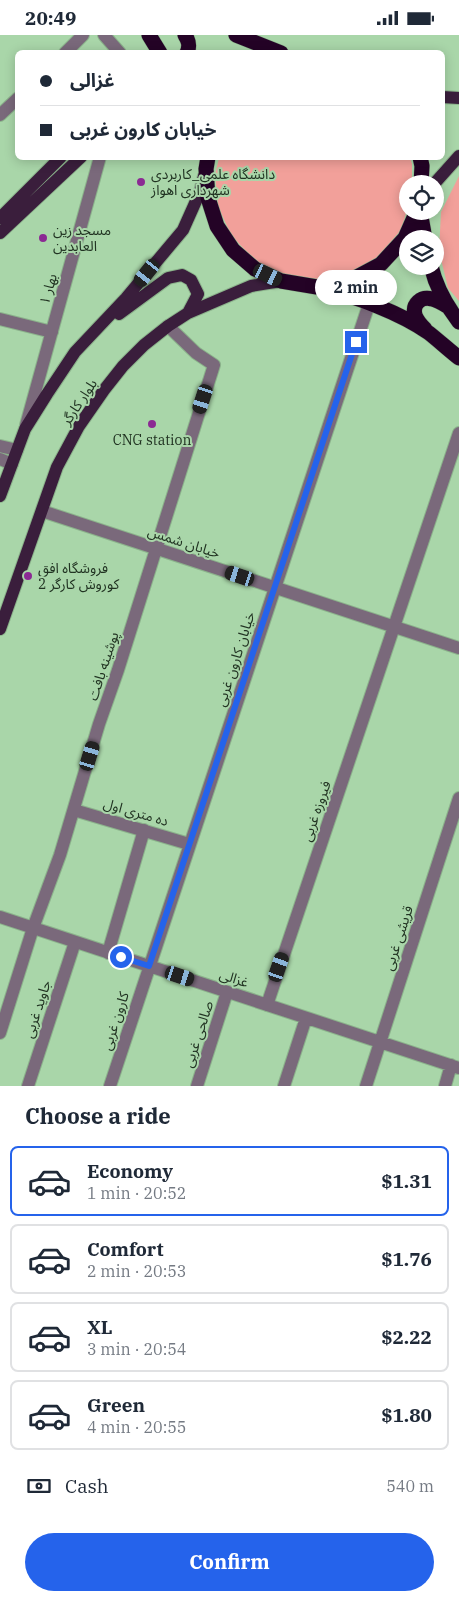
<!DOCTYPE html>
<html lang="en">
<head>
<meta charset="utf-8">
<style>
	:root { --surface:#fff; --page:#f2f2f3; --text:#1f2937; --muted:#747a83; --line:#e0e1e3; --accent:#2563eb }
	body { margin:0; font-family:"IBM Plex Serif","Noto Sans Arabic",serif; background:var(--page); color:var(--text); height:100vh; display:flex; flex-direction:column; font-size:19px; white-space:nowrap }
	* { box-sizing:border-box; margin:0 }
	p { font-size:16px; color:var(--muted) }
	.icon { flex:none; width:28px; height:28px; fill:none; stroke:currentColor; stroke-width:2; stroke-linecap:round; stroke-linejoin:round }
	.map { position:relative; height:1051px; overflow:hidden }
	.details { display:flex; flex-direction:column; background:var(--surface); flex:1 }
	.details>* { flex:none }
	.banner { position:absolute; left:15px; top:15px; width:430px; height:110px; border-radius:8px; box-shadow:0 2px 12px #0003; display:grid; align-content:center; height:110px; padding:0 25px; background:var(--surface) }
	.fabs { position:absolute; left:399px; top:140px; display:grid; gap:10px }
	.fabs a { display:grid; place-items:center; width:45px; height:45px; border-radius:50%; background:var(--surface); box-shadow:0 2px 12px #0003; font-size:25px }
	.end { position:absolute; width:22px; height:22px; margin:-11px; border:6px solid #2563eb; background:#fff; box-shadow:0 0 0 2px #fff }
	.from { border-radius:50% }
	.bubble { position:absolute; height:35px; border-radius:18px; background:var(--surface); box-shadow:0 2px 12px #0003; font-size:16px; font-weight:700; line-height:35px; text-align:center }
	.car { position:absolute; width:15px; height:30px; margin:-15px -8px; border-radius:6px; box-shadow:0 0 4px 1px #0007; background:linear-gradient(#222 24%,#8ab4d8 0 40%,#222 0 76%,#8ab4d8 0 86%,#222 0) }
	.banner b { display:flex; align-items:center; gap:18px; height:48px; font-size:19px }
	.banner b+b { border-top:1px solid var(--line) }
	.banner i { width:12px; height:12px; background:var(--text) }
	ul { padding:0; list-style:none }
	li { display:flex; align-items:center; gap:15px; height:70px; margin:0 10px 8px; padding:0 15px; border:2px solid var(--line); border-radius:8px }
	li div { flex:1 }
	li b { display:block; font-size:19px }
	li em { font-style:normal; font-weight:700 }
	li.on { border-color:var(--accent) }
	li>.icon { width:45px; height:45px; stroke-width:1.5 }
	h2 { padding:0 25px; font-size:22px; line-height:60px }
	.pay { display:flex; align-items:center; gap:12px; height:55px; padding:0 25px; font-size:19px }
	.pay p { margin-inline-start:auto }
	.primary-button { display:flex; gap:10px; margin-top:auto; padding:10px 25px }
	.primary-button a { flex:1; height:58px; border-radius:30px; background:var(--accent); color:#fff; font-size:20px; font-weight:700; line-height:58px; text-align:center }
	.status { display:flex; justify-content:space-between; align-items:center; height:35px; padding:0 25px; background:var(--surface); direction:ltr }
	.status svg { height:14px; fill:currentColor }
	.map>svg:first-child { display:block }
	.green { fill:#f2a09a }
	.lines { fill:none; stroke-linecap:round; stroke-linejoin:round }
	.minor-casing { stroke:#8bb28b; stroke-width:14 }
	.major-casing { stroke:#8bb28b; stroke-width:14 }
	.highway-casing { stroke:#8bb28b; stroke-width:16 }
	.minor { stroke:#7a697b; stroke-width:12 }
	.major { stroke:#3a1e3c; stroke-width:12 }
	.highway { stroke:#240326; stroke-width:15 }
	.route { stroke:#2563eb; stroke-width:6 }
	.poi-dot { fill:#8b2a93; stroke:#a9d6a9; stroke-width:2 }
	.labels { text-anchor:middle; dominant-baseline:central; stroke-width:4; stroke-linejoin:round; paint-order:stroke }
	.poi-label { font-size:14px; fill:#213322; stroke:#a9d6a9; text-anchor:start }
	.street-label { font-size:14px; fill:#213322; stroke:#a9d6a9 }
</style>
</head>
<body>
<div class="status"><b>20:49</b><svg viewBox="0 0 49 12"><path d="M0 12V9h3v3zM5 12V6h3v6zM10 12V3h3v9zM15 12V0h3v12zM26 1h20v11H26zM47 4h2v5h-2z"/></svg></div>
<div class="map">
<svg width="459" height="1051" viewBox="0 0 459 1051">
	<rect width="100%" height="100%" fill="#a9d6a9"/>
	<path class="green" d="M410 122 412 129V149H408L407 175 401 195 379 221 350 238 317 245 284 241 254 225 231 200 218 171 215 140 219 123Z
		M459 141V266L448 253 439 216 441 177Z"/>
	<g class="lines">
		<defs>
			<path id="minor" d="M104 0 120 18
				M65 18 83 0
				M0 80 18 63
				M0 284 52 297
				M26 390 100 122
				M0 411 17 415
				M0 424 12 429
				M42 476 459 613
				M74 775 189 809
				M0 882 459 1033
				M108 918 144 795
				M267 970 459 398
				M0 998 33 893 60 820 99 689 118 635 214 330 196 318 168 291
				M28 1051 75 907
				M110 1051 369 269
				M197 1051 227 957
				M284 1051 306 983
				M366 1051 459 763
				M445 1051 451 1030"/>
			<path id="major" d="M442 62 459 63
				M434 149 459 121
				M0 183 61 122
				M0 198 81 122
				M119 279 168 243 182 240 191 245 198 259 188 278
				M0 461 25 394 47 359 75 317 126 263 183 195 200 157 204 141
				M0 594 57 432 79 391 104 355 123 331 144 310 168 291 188 278 251 251 281 246"/>
			<path id="highway" d="M149 0 160 18
				M185 0C189 6 190 11 187 18
				M236 0 281 18
				M208 122 206 134 208 163 217 191 233 215 255 234 281 246 317 252 351 245 381 229 405 203 417 176
				M420 122 422 131 421 149
				M420 176 425 204
				M431 231C436 252 446 270 459 287
				M321 253C355 261 401 278 429 298 439 306 449 315 459 323
				M425 294C421 290 417 286 415 280 412 269 421 261 432 264 437 265 442 268 447 271"/>
		</defs>
		<use href="#minor" class="minor-casing"/>
		<use href="#major" class="major-casing"/>
		<use href="#highway" class="highway-casing"/>
		<use href="#minor" class="minor"/>
		<use href="#major" class="major"/>
		<use href="#highway" class="highway"/>
	</g>
	<g class="lines">
		<path class="route" d="M121 922 149 931 356 307"/>
	</g>
	<g class="poi-dot">
		<circle cx="141" cy="147" r="5"/>
		<circle cx="43" cy="203" r="5"/>
		<circle cx="152" cy="389" r="5"/>
		<circle cx="28" cy="541" r="5"/>
	</g>
	<g class="labels">
		<g class="poi-label">
			<text x="151" y="139">دانشگاه علمی_کاربردی<tspan x="151" dy="16">شهرداری اهواز</tspan></text>
			<text x="53" y="195">مسجد زین<tspan x="53" dy="16">العابدین</tspan></text>
			<text x="152" y="405" text-anchor="middle">CNG station</text>
			<text x="38" y="533">فروشگاه افق<tspan x="38" dy="16">کوروش کارگر 2</tspan></text>
		</g>
		<g class="street-label">
			<text transform="translate(48 254) rotate(-74)">بهار ۱</text>
			<text transform="translate(79 367) rotate(-56)">بلوار کارگر</text>
			<text transform="translate(184 507) rotate(18)">خیابان شمس</text>
			<text transform="translate(235 624) rotate(-72)">خیابان کارون غربی</text>
			<text transform="translate(103 631) rotate(-72)">پوشینه بافت</text>
			<text transform="translate(316 776) rotate(-71)">فیروزه غربی</text>
			<text transform="translate(136 777) rotate(16)">ده متری اول</text>
			<text transform="translate(398 903) rotate(-72)">قریشی غربی</text>
			<text transform="translate(234 943) rotate(18)">غزالی</text>
			<text transform="translate(37 974) rotate(-72)">جاوید غربی</text>
			<text transform="translate(115 986) rotate(-72)">کارون غربی</text>
			<text transform="translate(198 999) rotate(-72)">صالحی غربی</text>
		</g>
	</g>
</svg>
<div class="fabs">
<a><svg class="icon" aria-label="locate" viewBox="0 0 24 24"><circle cx="12" cy="12" r="6"/><path d="M12 2v4M12 18v4M2 12h4M18 12h4"/></svg></a>
<a><svg class="icon" aria-label="layers" viewBox="0 0 24 24"><path d="M12 4l9 5-9 5-9-5zM3 14l9 5 9-5"/></svg></a>
</div>
<i class="end from" style="left:121px;top:922px"></i>
<i class="end" style="left:356px;top:307px"></i>
<div class="bubble" style="left:315px;top:235px;width:82px">2 min</div>
<i class="car" style="left:147px;top:238px;rotate:219deg"></i>
<i class="car" style="left:268px;top:240px;rotate:116deg"></i>
<i class="car" style="left:203px;top:364px;rotate:198deg"></i>
<i class="car" style="left:240px;top:541px;rotate:288deg"></i>
<i class="car" style="left:90px;top:721px;rotate:17deg"></i>
<i class="car" style="left:279px;top:932px;rotate:19deg"></i>
<i class="car" style="left:180px;top:941px;rotate:108deg"></i>
<div class="banner">
<b><i class="from"></i>غزالی</b>
<b><i></i>خیابان کارون غربی</b>
</div>
</div>
<section class="details">
<h2>Choose a ride</h2>
<ul>
<li class="on"><svg class="icon" aria-label="car" viewBox="0 0 24 24"><path d="M5 17H2v-5l4-1 3-4h7l3 4 3 1v5h-3M9 17h6M6 11h13"/><circle cx="7" cy="17" r="2"/><circle cx="17" cy="17" r="2"/></svg><div><b>Economy</b><p>1 min · 20:52</p></div><em>$1.31</em></li>
<li><svg class="icon" aria-label="car" viewBox="0 0 24 24"><path d="M5 17H2v-5l4-1 3-4h7l3 4 3 1v5h-3M9 17h6M6 11h13"/><circle cx="7" cy="17" r="2"/><circle cx="17" cy="17" r="2"/></svg><div><b>Comfort</b><p>2 min · 20:53</p></div><em>$1.76</em></li>
<li><svg class="icon" aria-label="car" viewBox="0 0 24 24"><path d="M5 17H2v-5l4-1 3-4h7l3 4 3 1v5h-3M9 17h6M6 11h13"/><circle cx="7" cy="17" r="2"/><circle cx="17" cy="17" r="2"/></svg><div><b>XL</b><p>3 min · 20:54</p></div><em>$2.22</em></li>
<li><svg class="icon" aria-label="car" viewBox="0 0 24 24"><path d="M5 17H2v-5l4-1 3-4h7l3 4 3 1v5h-3M9 17h6M6 11h13"/><circle cx="7" cy="17" r="2"/><circle cx="17" cy="17" r="2"/></svg><div><b>Green</b><p>4 min · 20:55</p></div><em>$1.80</em></li>
</ul>
<div class="pay"><svg class="icon" aria-label="cash" viewBox="0 0 24 24"><path d="M3 7h18v10H3z"/><circle cx="12" cy="12" r="2"/></svg>Cash<p>540 m</p></div>
<div class="primary-button"><a>Confirm</a></div>
</section>
</body>
</html>
